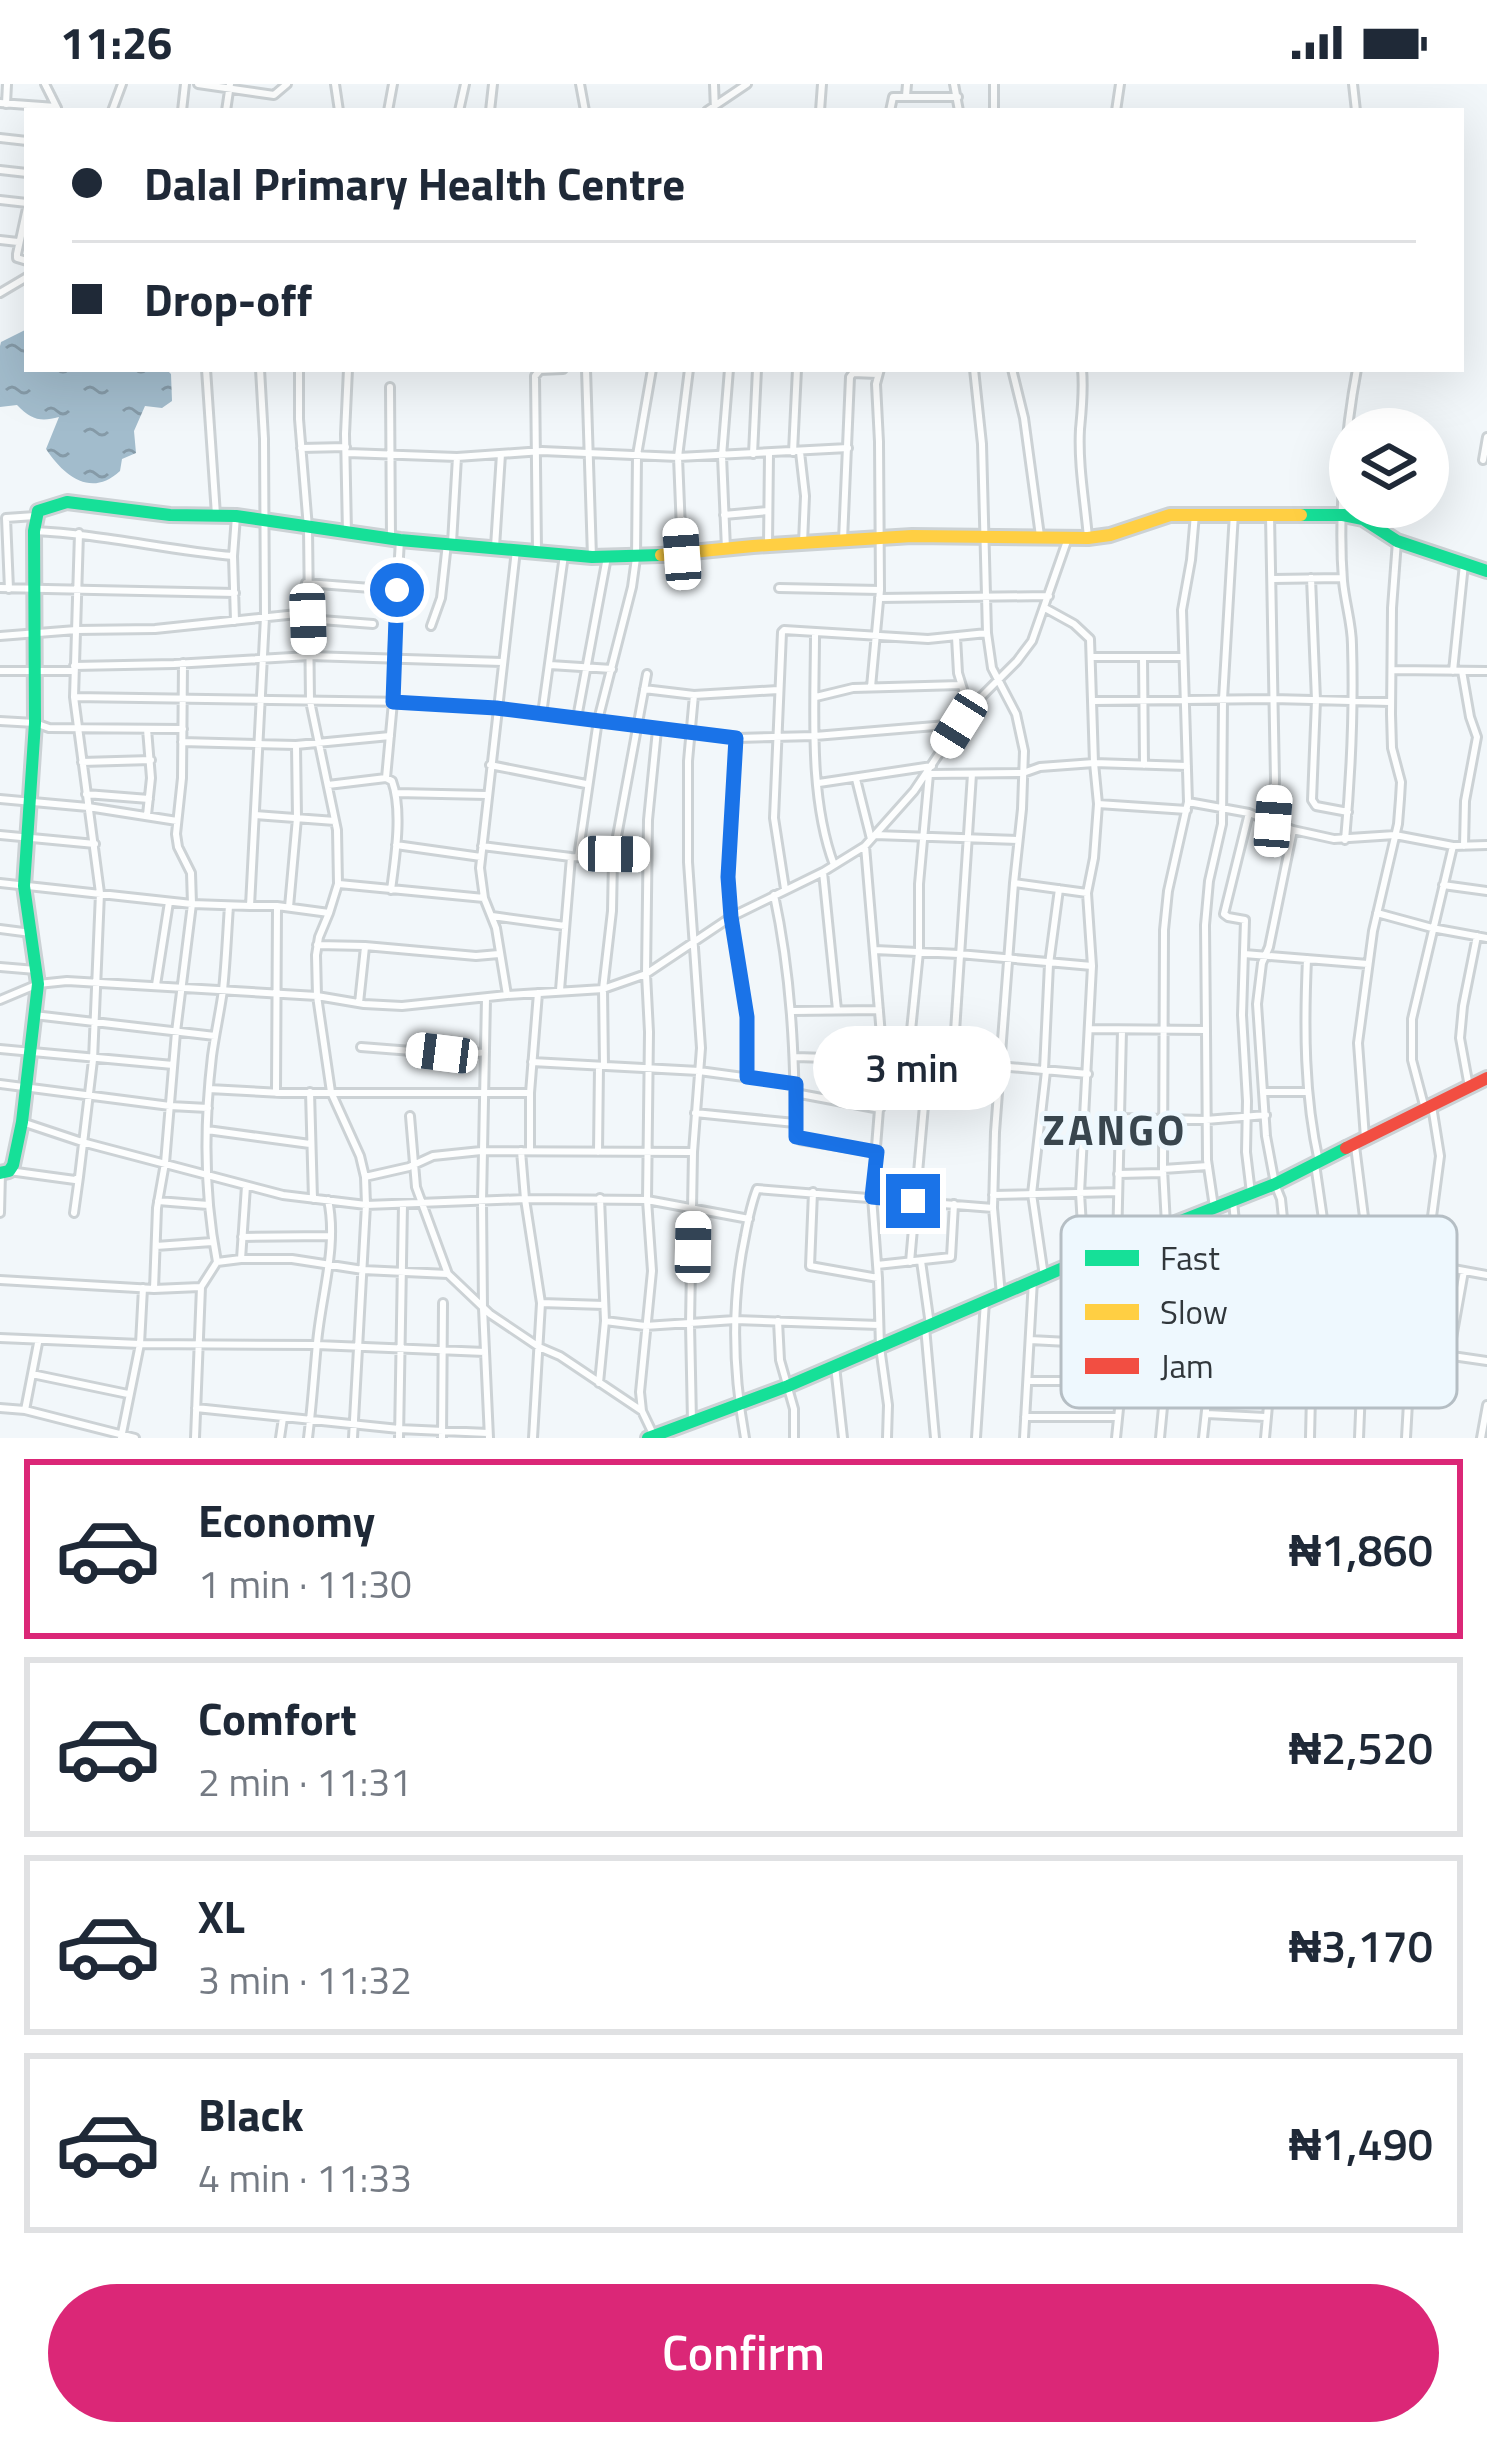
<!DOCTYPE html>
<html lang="en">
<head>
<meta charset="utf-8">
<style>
	:root { --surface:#fff; --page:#f2f2f3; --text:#1f2937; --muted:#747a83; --line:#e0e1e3; --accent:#db2777 }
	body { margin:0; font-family:"Titillium Web",sans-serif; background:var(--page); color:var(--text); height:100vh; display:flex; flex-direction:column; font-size:45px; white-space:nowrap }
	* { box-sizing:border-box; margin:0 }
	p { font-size:39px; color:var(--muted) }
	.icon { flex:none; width:66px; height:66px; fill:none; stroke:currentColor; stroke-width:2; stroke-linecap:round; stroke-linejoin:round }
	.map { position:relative; height:1354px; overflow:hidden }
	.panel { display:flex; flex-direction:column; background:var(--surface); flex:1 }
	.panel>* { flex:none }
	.banner { position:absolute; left:24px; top:24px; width:1440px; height:264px; border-radius:0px; box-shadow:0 12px 48px #0002; display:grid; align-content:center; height:264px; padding:0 48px; background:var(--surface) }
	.controls { position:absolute; left:1329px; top:324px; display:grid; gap:24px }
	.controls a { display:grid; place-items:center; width:120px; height:120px; border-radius:50%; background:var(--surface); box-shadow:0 12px 48px #0002; font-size:60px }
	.end { position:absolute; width:54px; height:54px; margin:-27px; border:15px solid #1a73e8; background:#fff; box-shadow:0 0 0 6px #fff }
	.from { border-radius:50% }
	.bubble { position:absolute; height:84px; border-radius:42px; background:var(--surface); box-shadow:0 12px 48px #0002; font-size:39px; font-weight:600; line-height:84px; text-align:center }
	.car { position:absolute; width:36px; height:72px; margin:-36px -18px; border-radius:15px; box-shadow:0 0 9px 3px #0007; background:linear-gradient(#fff 24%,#345 0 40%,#fff 0 76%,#345 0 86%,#fff 0) }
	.banner b { display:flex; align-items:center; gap:42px; height:114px; font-size:45px }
	.banner b+b { border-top:3px solid var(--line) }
	.banner i { width:30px; height:30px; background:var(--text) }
	ul { padding:21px 0 0; list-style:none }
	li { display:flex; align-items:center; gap:36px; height:180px; margin:0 24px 18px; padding:0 24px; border:6px solid var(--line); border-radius:0px }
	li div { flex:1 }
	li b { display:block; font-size:45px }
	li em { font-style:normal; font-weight:600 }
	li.selected { border-color:var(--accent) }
	li>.icon { width:108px; height:108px; stroke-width:1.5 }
	.primary-button { display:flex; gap:24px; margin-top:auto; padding:24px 48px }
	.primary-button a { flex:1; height:138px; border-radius:72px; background:var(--accent); color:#fff; font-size:48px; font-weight:600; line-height:138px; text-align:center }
	.status { display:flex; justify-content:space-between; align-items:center; height:84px; padding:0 60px; background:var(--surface); direction:ltr }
	.status svg { height:33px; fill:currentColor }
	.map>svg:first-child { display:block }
	.water { fill:url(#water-ripples) }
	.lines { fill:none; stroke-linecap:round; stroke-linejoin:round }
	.street-casing { stroke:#ccd2d5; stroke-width:12 }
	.fast-casing { stroke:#ccd2d5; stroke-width:18 }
	.slow-casing { stroke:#ccd2d5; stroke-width:18 }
	.jam-casing { stroke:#ccd2d5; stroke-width:18 }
	.street { stroke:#fdfefe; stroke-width:6 }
	.fast { stroke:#16e098; stroke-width:12 }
	.slow { stroke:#ffcf43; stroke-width:12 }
	.jam { stroke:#f24e42; stroke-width:12 }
	.route { stroke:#1a73e8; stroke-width:15 }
	.labels { text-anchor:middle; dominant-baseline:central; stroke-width:10; stroke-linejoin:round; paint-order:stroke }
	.district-label { font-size:42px; font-weight:bold; letter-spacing:3px; fill:#39464e; stroke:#eef8fe }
	.key { fill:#eef8fe; stroke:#b5bec4; stroke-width:3 }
	.key-label { font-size:33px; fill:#31373b }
</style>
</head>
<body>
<div class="status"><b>11:26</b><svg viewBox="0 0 49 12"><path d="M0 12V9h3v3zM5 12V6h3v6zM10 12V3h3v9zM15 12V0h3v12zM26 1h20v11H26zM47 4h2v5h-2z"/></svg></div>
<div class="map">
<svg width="1487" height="1354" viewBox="0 0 1487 1354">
	<defs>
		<pattern id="water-ripples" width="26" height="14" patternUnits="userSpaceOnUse" patternTransform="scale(3)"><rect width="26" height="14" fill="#a2bccc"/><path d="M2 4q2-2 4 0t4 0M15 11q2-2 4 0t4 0" fill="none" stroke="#859aa7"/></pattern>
	</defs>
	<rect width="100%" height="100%" fill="#f2f7fa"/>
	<path class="water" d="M27 245V285H166L171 290 172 317 162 324 145 322 134 347 136 369 122 375 120 387C91 414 64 392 46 365L59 333C41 338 31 336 17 321L0 323V262L1 258Z"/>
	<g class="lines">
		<defs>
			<path id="street" d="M45 0 57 24
				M198 0 274 11 287 0
				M335 0 339 27
				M580 0 585 27
				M714 0 715 27
				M954 0 959 27
				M1353 0 1356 27
				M906 12 907 0
				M0 19 56 23
				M6 20 7 0
				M112 27 122 0
				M182 27 185 0
				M226 27 230 0
				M388 27 393 0
				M459 27 465 0
				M490 27 493 0
				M707 27 747 0
				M820 27 822 0
				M890 27 893 13H958
				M994 27V0
				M1116 27 1120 0
				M0 54 27 57
				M0 86 27 89
				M0 116 27 119
				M27 124 17 170V174L27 177
				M0 156 18 158
				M0 209 27 193
				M206 285 216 431
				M260 285 264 355 265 533 250 822H277L329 829 319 853 316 871 317 912 331 1008 360 1072 365 1093 366 1121 353 1354
				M299 285V335L308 444 310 617 337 746 338 800 329 829
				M586 285 592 473
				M974 285 982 360 987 549 992 584 1016 630 1024 667 1022 725 1014 799 995 1048 993 1124 1001 1211
				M1012 285 1024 334 1040 452
				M1082 285C1084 306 1082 324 1080 345 1078 381 1085 418 1088 454
				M390 303 391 455
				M301 364 346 363
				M793 368 797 285
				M800 368 805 412 803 459
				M348 369 457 373 542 367 678 373 848 364
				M753 370 757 285
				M1483 376 1487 353
				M724 431 768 427
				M1270 432 1275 696 1273 737
				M34 447C101 450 166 466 233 472
				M347 449 345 350 348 285
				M843 456 850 293 853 289 877 290
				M452 459 457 373
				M768 461 769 370
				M495 463 501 370
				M726 465 722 372 729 285
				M537 467 535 292 540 286 563 285
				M682 470 678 373 689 285
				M1311 494 1316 616 1312 716 1316 722 1348 728
				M1273 495 1341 494
				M306 499 397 506
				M0 504 235 509
				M779 504 880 506
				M9 505 6 434 35 432
				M879 514 1049 512
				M308 535 373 540
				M235 537 233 472 236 432
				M431 542 441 514 447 459
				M815 549C815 622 808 712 834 781
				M0 552 76 546 155 545 307 529
				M956 553 958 589 969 625
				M1091 573H1182
				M1143 573 1144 681
				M550 581 612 585
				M74 582 174 580 309 572 502 578
				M1392 586 1487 587
				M0 587H74
				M1453 587 1464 480
				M1462 587 1470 633 1477 653 1465 717 1464 762
				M871 603 880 506 879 358 876 300 880 285
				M644 605 694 611 778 606
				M74 613 409 618 496 624 737 654 815 652 959 640
				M816 613 853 604 961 601
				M1093 617 1273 615 1390 618
				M542 630 564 471
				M577 634 607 473
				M0 637 35 639 49 644 183 645
				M147 645 151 694 147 731
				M737 654 728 793 731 833 747 933V993
				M182 658 296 661
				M82 678 151 676
				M490 681 586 700
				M930 690 1023 689 1040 683 1094 679 1187 682
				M856 695 871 755
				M819 699 932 682
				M328 701 386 694
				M397 709 486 711
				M86 710 149 715
				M0 715 88 723 177 737
				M1188 718 1249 729 1293 746 1334 755 1395 751 1453 762 1487 761
				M1098 720 1187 726
				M1249 729 1224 830 1228 833 1245 836 1242 931 1247 1017 1246 1068 1251 1109
				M255 731 335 737
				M0 751 95 760
				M875 751 1018 756
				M1345 756C1351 691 1354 626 1352 561 1352 540 1345 519 1343 497 1338 433 1345 348 1357 285
				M396 761 481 773
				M482 762 571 773 613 774
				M865 762 883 975 872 1113 878 1194 880 1263 888 1321 887 1354
				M614 770H646
				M578 773 598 636 632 503 636 474 637 371 652 285
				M823 788 837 926
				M0 799 192 820 250 822
				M1014 799 1087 809
				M339 800 484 814
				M1443 801 1487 807
				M785 805 774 734 782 548 784 546 928 555 987 549
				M391 806C395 775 403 727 392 697L386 694 393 618V573L400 456
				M774 811C791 890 795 969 795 1051L800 1056 876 1068
				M289 823 297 734 296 661 390 652
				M1377 829 1432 844 1487 854
				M492 832 565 842
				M0 845 31 849
				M317 861 365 862 476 872 499 870
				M875 866 959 870 1092 882
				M1244 870 1368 880
				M1307 875C1304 943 1304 1011 1319 1078
				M0 883 36 886
				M156 901 169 818
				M560 906 571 773
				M507 911 496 844 484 814 480 784 516 466
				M486 914 482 1118 483 1224 489 1354
				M0 916 38 900 67 897 317 912 364 920 402 922 507 911 603 905 646 890 731 833 823 788 865 762 914 707 969 625 1017 577 1032 557 1068 454
				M359 919 365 863
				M792 927 879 926
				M34 931 215 952
				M1089 945 1206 946 1207 1076 1214 1123
				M1206 946 1205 841 1209 797 1222 740 1223 615 1234 429
				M361 963 463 971 485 968
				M0 965 173 981
				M796 973 953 978 1088 990
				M908 976 919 868V800L929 690
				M532 978 699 987 795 1000
				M953 978 972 690
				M604 982 603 905 612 827 613 774 647 590
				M1044 986 1049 880 1059 805
				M0 1000 170 1022 208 1024
				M1469 1003 1460 954 1463 922 1477 852
				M209 1005 282 1009H530
				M310 1008 313 1115
				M1265 1008H1308
				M276 1009 277 822
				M795 1009 880 1025
				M1425 1025 1412 976V935L1453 762
				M695 1029 795 1039
				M410 1032 416 1103 448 1190 490 1230 539 1263 560 1272 642 1327
				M1120 1034 1206 1036 1266 1031
				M22 1038 82 1058 283 1111 366 1121 525 1115 647 1116 749 1135
				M207 1046 310 1060
				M1365 1054 1358 959 1373 847 1398 740 1400 715 1401 698 1392 664 1391 630 1392 524 1397 457
				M1355 1062 1367 1157 1359 1354
				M521 1067 525 1115 541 1219 533 1354
				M530 1067V1009L538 909
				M598 1068 599 982
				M1315 1080 1329 1176
				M1163 1085 1208 1082
				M9 1087 75 1096 79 1093 93 976 100 809 74 613 79 449
				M1118 1090 1162 1089
				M365 1093 409 1083 433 1072 481 1067 693 1068
				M813 1108 810 1182 878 1194
				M993 1111 1117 1108
				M158 1117 208 1121
				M1233 1117 1241 1203 1238 1254
				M0 1129 1 1089
				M74 1129 79 1093
				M1189 1136 1195 1197V1252
				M1166 1141 1163 1085 1164 846 1168 807 1188 718 1182 526 1191 476 1195 430
				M242 1153 329 1152
				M156 1162 212 1158
				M1117 1162 1122 946
				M241 1175 246 1102
				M921 1177 930 1241
				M217 1178 241 1175H292L363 1186 448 1190
				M910 1178 928 977
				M1426 1178 1440 1072 1432 1022
				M877 1181 951 1173 954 1120
				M1044 1192 1032 1110 1046 987
				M0 1196 154 1205 200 1203
				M154 1205 157 1124 165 1079 176 948 192 820 191 789 178 763 176 750 182 694 183 579
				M1133 1206 1194 1197
				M541 1219 604 1221
				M605 1237 645 1242 735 1236 879 1241
				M778 1237 780 1276 794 1325V1354
				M925 1243 935 1354
				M1129 1249 1313 1260
				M0 1254 140 1260 317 1261 485 1268
				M1030 1256 1088 1259
				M1280 1258 1285 1154 1281 1115 1275 1100 1266 1052 1257 920 1262 879 1269 863 1293 746
				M1411 1266 1487 1277
				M1449 1271 1464 1187
				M835 1282 843 1354
				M32 1290 128 1310
				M1028 1297H1084L1092 1224 1091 1199 1084 1175 1080 1109 1092 882 1087 809 1094 774 1098 720 1094 679 1090 555 1074 540 1045 524
				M599 1299 605 1237 600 1114
				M0 1324 25 1326 135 1354
				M196 1324 399 1345 488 1349
				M25 1326 38 1259
				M1207 1330 1265 1333
				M1025 1333H1117
				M692 1338 690 1240 693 1068 701 964 688 778V677L694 611
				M654 1352 642 1327 640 1308 652 1187 647 1116 649 948 646 890 648 736 657 646
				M121 1354 140 1260 143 1204
				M195 1354 201 1203 217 1178C204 1111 204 1040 212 972 215 950 220 928 223 906 226 878 227 850 229 822
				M280 1354 283 1334
				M308 1354C312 1322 314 1291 317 1259 321 1212 338 1162 328 1116
				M399 1354 403 1120
				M442 1354 443 1219
				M745 1354C733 1288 731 1218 745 1152 748 1136 751 1120 757 1105L993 1124
				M976 1354 985 1217
				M1024 1354 1033 1196
				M1116 1354 1124 1276 1132 1232 1130 1157
				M1160 1354 1170 1251
				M1203 1354 1214 1253
				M1265 1354 1274 1257
				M1310 1354 1314 1183 1317 1177 1426 1180 1487 1191
				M1406 1354 1411 1266 1421 1180
				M1481 1354 1487 1321"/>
			<path id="fast" d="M1301 431H1343L1363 435 1397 457 1487 487
				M0 1089 9 1087 13 1081 22 1038 38 900 24 802 35 639 34 447 38 427 67 418 170 431 236 432 400 456 592 473 661 471
				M648 1354 788 1302 1084 1175 1275 1100 1346 1064"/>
			<path id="slow" d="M661 471 753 462 912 452 1088 454 1110 451 1170 431H1301"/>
			<path id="jam" d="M1346 1064 1487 994"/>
		</defs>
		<use href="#street" class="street-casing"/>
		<use href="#fast" class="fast-casing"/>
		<use href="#slow" class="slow-casing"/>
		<use href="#jam" class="jam-casing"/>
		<use href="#street" class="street"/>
		<use href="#fast" class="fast"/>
		<use href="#slow" class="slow"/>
		<use href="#jam" class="jam"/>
	</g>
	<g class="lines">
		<path class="route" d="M397 506 393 618 496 624 736 654 728 793 731 833 747 933V993L796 1000V1053L877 1068 872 1113 913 1117"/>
	</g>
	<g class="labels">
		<g class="district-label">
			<text x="1115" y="1045">ZANGO</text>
		</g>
	</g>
	<rect x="1061" y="1132" width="396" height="192" rx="18" class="key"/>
	<rect x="1085" y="1166" width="54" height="16" fill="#16e098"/>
	<rect x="1085" y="1220" width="54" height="16" fill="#ffcf43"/>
	<rect x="1085" y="1274" width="54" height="16" fill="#f24e42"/>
	<g class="key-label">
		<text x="1160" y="1186">Fast</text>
		<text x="1160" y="1240">Slow</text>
		<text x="1160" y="1294">Jam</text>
	</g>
</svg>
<div class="controls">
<a><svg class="icon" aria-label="layers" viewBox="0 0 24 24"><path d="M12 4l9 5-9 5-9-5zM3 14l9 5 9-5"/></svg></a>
</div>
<i class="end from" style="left:397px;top:506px"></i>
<i class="end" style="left:913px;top:1117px"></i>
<div class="bubble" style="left:813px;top:942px;width:198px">3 min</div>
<i class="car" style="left:682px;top:470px;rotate:356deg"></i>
<i class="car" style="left:308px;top:535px;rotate:178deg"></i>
<i class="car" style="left:959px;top:640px;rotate:212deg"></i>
<i class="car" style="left:1273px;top:737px;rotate:4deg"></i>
<i class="car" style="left:614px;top:770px;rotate:91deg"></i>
<i class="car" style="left:442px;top:969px;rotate:277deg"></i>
<i class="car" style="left:693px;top:1163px;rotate:1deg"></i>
<div class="banner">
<b><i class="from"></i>Dalal Primary Health Centre</b>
<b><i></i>Drop-off</b>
</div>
</div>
<section class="panel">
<ul>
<li class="selected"><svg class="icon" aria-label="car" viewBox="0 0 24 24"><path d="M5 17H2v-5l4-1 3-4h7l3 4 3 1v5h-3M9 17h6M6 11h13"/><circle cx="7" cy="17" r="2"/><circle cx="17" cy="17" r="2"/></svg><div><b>Economy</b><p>1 min · 11:30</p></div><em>₦1,860</em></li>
<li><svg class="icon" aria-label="car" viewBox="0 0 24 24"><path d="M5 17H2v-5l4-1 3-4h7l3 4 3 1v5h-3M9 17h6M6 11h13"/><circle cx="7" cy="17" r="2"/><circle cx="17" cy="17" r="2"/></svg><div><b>Comfort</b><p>2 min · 11:31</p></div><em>₦2,520</em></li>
<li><svg class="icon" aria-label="car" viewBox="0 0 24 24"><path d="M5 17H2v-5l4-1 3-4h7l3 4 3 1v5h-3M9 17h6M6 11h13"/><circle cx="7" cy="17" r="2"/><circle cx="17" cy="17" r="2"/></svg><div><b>XL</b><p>3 min · 11:32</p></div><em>₦3,170</em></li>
<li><svg class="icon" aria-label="car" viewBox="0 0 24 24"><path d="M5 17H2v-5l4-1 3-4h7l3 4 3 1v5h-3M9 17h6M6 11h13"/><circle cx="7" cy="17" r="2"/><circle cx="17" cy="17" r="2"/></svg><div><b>Black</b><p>4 min · 11:33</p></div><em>₦1,490</em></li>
</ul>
<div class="primary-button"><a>Confirm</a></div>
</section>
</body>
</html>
